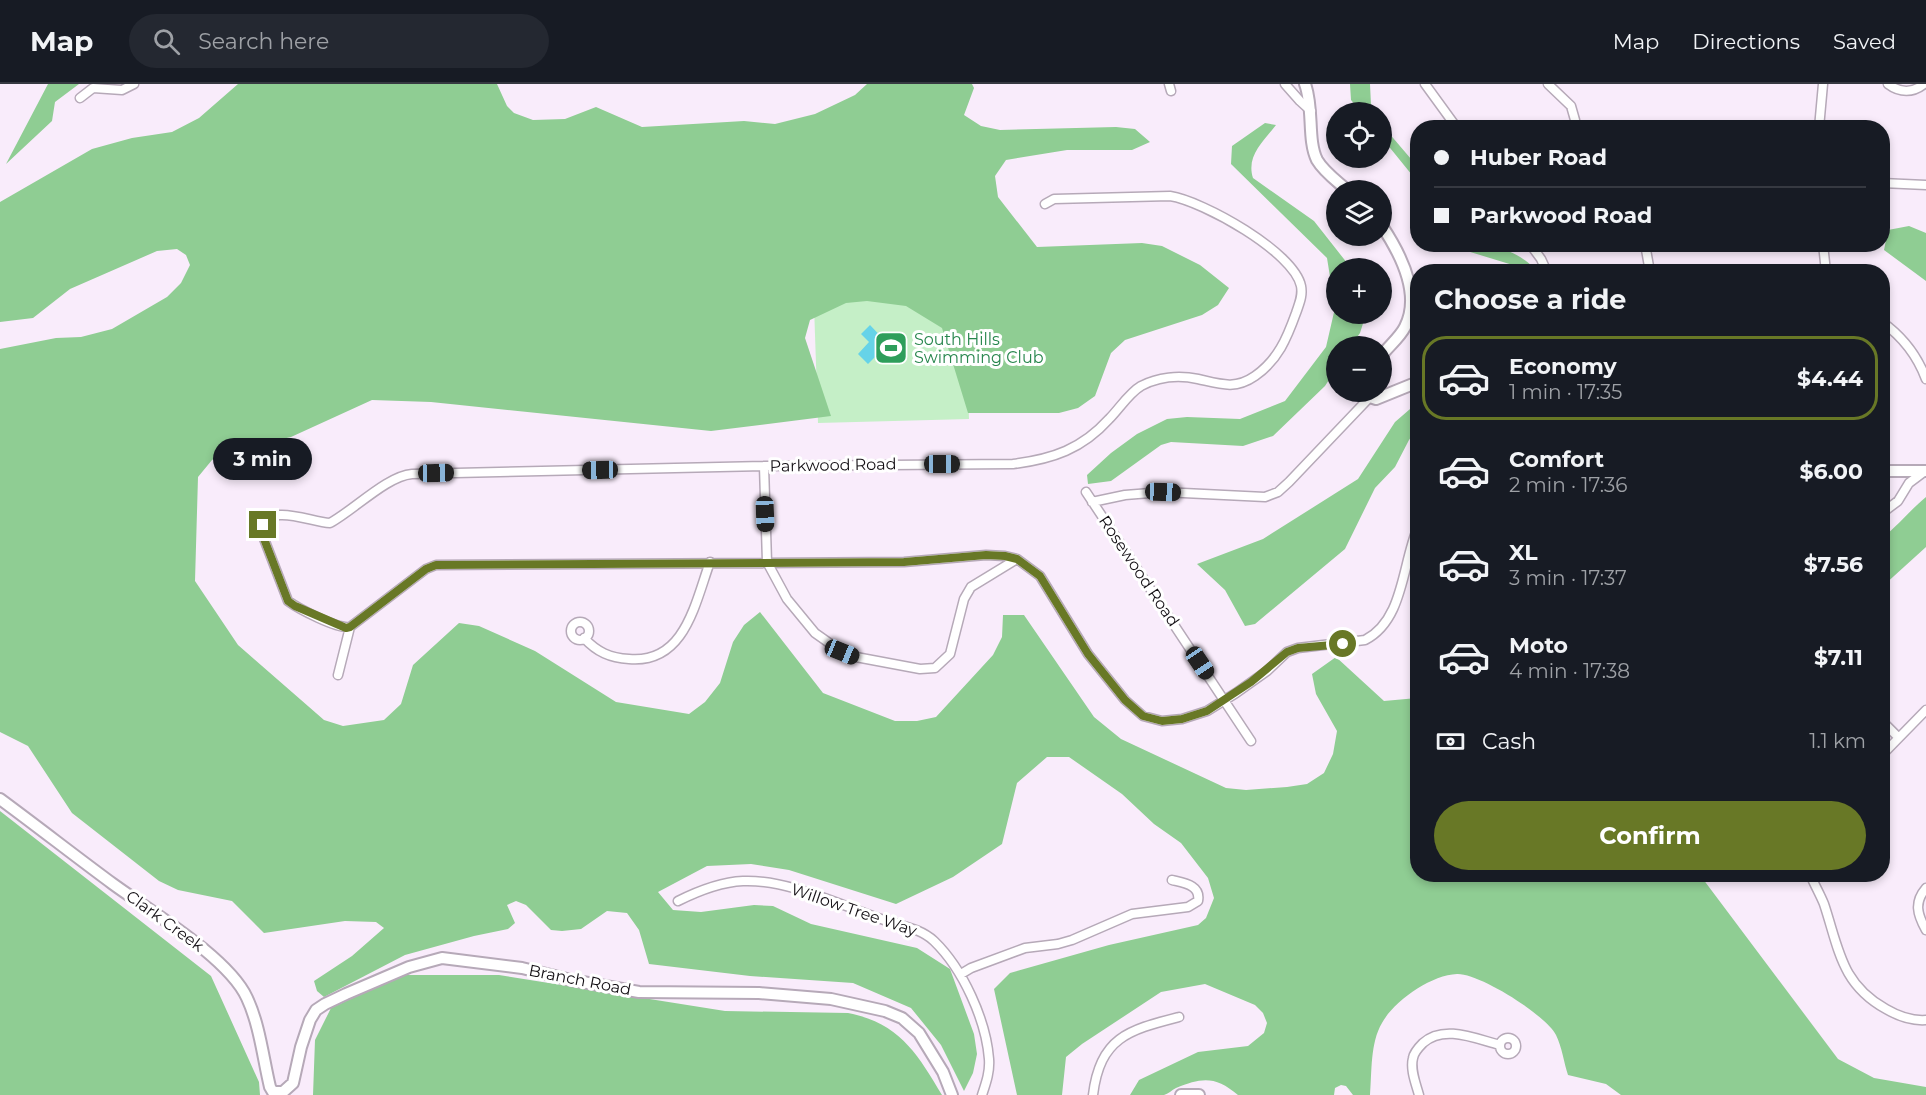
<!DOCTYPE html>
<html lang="en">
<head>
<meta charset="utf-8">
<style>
	:root { --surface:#171b24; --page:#242831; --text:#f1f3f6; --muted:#9ea1a6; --line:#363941; --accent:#687826 }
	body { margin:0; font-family:Montserrat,sans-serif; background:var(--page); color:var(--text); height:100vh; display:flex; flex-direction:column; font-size:22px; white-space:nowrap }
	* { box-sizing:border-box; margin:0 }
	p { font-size:20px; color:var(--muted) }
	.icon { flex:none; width:33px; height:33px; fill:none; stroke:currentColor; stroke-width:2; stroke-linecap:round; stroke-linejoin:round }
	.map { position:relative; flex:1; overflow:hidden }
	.sheet { position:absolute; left:1410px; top:180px; width:480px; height:618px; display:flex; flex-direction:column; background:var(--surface); border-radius:24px; box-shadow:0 3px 9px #0003 }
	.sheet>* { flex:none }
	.top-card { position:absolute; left:1410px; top:36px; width:480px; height:132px; border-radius:24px; box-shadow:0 3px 9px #0003; display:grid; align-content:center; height:132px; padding:0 24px; background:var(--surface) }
	.tools { position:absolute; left:1326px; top:18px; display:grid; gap:12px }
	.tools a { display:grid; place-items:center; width:66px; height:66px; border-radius:50%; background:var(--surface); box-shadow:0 3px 9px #0003; font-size:30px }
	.end { position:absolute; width:27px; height:27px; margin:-14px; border:8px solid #687826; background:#fff; box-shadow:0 0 0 3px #fff }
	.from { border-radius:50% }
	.bubble { position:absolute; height:42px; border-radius:21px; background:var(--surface); box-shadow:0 3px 9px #0003; font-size:20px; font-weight:700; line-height:42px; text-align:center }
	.car { position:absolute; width:18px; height:36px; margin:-18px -9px; border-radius:8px; box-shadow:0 0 4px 2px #0007; background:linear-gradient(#222 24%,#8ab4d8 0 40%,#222 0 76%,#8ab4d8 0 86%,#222 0) }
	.top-card b { display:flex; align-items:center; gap:21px; height:57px; font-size:22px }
	.top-card b+b { border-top:2px solid var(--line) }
	.top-card i { width:15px; height:15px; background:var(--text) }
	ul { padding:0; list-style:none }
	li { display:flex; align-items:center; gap:18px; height:84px; margin:0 12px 9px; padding:0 12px; border:3px solid transparent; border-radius:24px }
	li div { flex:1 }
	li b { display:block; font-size:22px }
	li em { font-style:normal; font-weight:700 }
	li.current { border-color:var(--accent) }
	li>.icon { width:54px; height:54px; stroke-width:1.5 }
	h2 { padding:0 24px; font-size:27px; line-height:72px }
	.pay { display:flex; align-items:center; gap:15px; height:66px; padding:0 24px; font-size:22px }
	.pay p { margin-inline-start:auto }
	.primary-button { display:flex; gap:12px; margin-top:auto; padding:12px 24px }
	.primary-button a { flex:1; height:69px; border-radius:36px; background:var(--accent); color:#fff; font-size:24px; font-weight:700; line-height:69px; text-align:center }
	header { display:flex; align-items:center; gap:36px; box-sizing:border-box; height:84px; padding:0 30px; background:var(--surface); border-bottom:2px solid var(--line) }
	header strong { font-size:28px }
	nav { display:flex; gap:33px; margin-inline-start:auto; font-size:21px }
	.search { width:420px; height:54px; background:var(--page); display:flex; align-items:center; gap:15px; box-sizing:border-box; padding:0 21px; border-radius:33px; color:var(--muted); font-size:22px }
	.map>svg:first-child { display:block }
	.green { fill:#c5efc7 }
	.forest { fill:#8fcd93 }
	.water { fill:#66d3e8 }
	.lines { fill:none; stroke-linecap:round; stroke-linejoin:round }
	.minor-casing { stroke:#b6a9b8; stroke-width:11 }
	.tertiary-casing { stroke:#b6a9b8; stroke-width:14 }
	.minor { stroke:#fff; stroke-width:8 }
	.tertiary { stroke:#fff; stroke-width:10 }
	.route { stroke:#687826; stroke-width:8 }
	.labels { text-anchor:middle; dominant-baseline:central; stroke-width:6; stroke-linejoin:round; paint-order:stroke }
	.leisure-label { font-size:16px; fill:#27864d; stroke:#fff; text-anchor:start }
	.street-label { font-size:16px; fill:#120e13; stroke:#fff }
</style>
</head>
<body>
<header>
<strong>Map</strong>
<div class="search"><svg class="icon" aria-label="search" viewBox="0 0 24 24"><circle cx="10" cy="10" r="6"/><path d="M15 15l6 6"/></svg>Search here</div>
<nav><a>Map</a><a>Directions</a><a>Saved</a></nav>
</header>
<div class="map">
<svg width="1926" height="1011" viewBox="0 0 1926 1011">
	<rect width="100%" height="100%" fill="#f9ecfb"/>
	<path class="green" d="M964 188 969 335 818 339 813 192Z"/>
	<path class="forest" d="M48 0H79L55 18 52 37 6 80Z
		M238 0H497L507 22 514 29 533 36 565 35 596 23 642 43 744 37 775 40 815 30 855 11 867 0H972L974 4 964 31 981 42 1000 46 1116 43 1135 45 1150 58 1132 66H1067L1006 76 995 92 998 113 1037 163 1142 159 1162 162 1200 181 1229 204 1218 221 1202 231 1125 256 1111 269 1095 312 1078 324 1059 329H968L942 244 906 222 867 217 846 219 810 236 805 254 831 332 711 347 431 318 372 316 291 353 230 367 212 376 198 393 195 497 238 561 324 636 343 642 384 636 401 620 413 581 459 539 479 542 535 567 616 618 689 630 705 618 720 599 733 558 744 541 760 528 823 609 895 637H917L936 633 993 571 1002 553 1003 531H1024L1094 633 1121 655 1226 704 1246 706 1287 703 1307 700 1324 689 1333 670 1337 647 1316 610 1312 590 1336 573 1384 617 1417 614 1418 790 1700 791 1838 975 1874 994 1926 1003V1011H1621L1606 1000 1568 991C1564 979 1562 963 1556 951 1546 931 1479 889 1457 890 1431 891 1394 917 1382 939 1370 959 1372 988 1370 1011H1353L1346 1002 1341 1001 1335 1004 1334 1011H1238C1216 992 1202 993 1176 1004 1172 1006 1168 1010 1164 1011 1154 1011 1140 1011 1130 1011L1139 996 1198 968 1248 962 1264 949 1267 939 1263 929 1255 921 1205 900 1161 908 1082 960 1066 973 1062 1011H1017L994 905 1010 889 1109 861 1198 841 1206 834 1214 814 1208 794 1181 759 1154 740 1122 710 1069 673H1047L1017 699 1002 760 953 793 896 820 789 786 751 780 707 782 658 808 673 826 701 828 754 821 773 822 811 840 917 864 950 885 974 950 977 970 973 989 964 1007 941 961 911 924 853 899 750 892 649 880 639 846 627 829 607 827 581 845 562 847 551 846 526 821 516 817 507 821 515 839 508 845 474 852 405 871 324 913 317 907 314 897 352 872 384 844 376 838 345 837 264 849 232 817 178 806 159 797 72 729 28 662 0 648V265L56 254 81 253 112 245 167 213 181 199 190 181 186 171 177 165 157 167 70 205 33 234 0 238V118L92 65 132 54 172 48 199 34Z
		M1350 0H1370L1371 21 1375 28H1361L1351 16Z
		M1265 39 1276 41C1263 58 1246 72 1253 94L1314 137 1351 184H1336V230H1366L1360 249 1351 262H1336V285L1325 302 1273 352 1243 362 1171 358 1161 361 1111 397 1088 400 1087 391 1111 369 1137 350 1167 335 1187 333 1240 335 1285 317 1326 263 1335 224 1327 174 1231 80 1232 62Z
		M1382 41 1417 82V102L1412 91 1382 54Z
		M1909 142 1926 149V197L1884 166 1888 146Z
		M1458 161C1489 160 1515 163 1537 187H1521L1516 182 1467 167Z
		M1417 319V345L1409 356 1395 383 1375 404 1345 465 1255 540 1245 542 1225 506 1197 480 1263 455 1358 395 1395 338Z
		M1926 413V463L1883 502V453C1899 441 1910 426 1926 413Z
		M0 727 211 892 259 998 260 1011H0Z
		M403 891H499L725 927 848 929C899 939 917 969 942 1011H313L315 956 331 924Z"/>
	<path class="water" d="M870 241 888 260 868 280 858 270 869 258 861 250Z"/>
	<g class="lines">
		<defs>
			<path id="minor" d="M1169 0 1171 7
				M1285 0 1300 17 1311 27
				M1425 0 1457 44
				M1548 0 1571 22 1575 36
				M1888 0C1900 9 1913 9 1924 0
				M80 14 93 4 122 6 134 0
				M1819 44 1823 0
				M1882 99 1926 101
				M1530 160 1541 175 1547 188
				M1645 160 1650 188
				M1823 160 1826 188
				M1882 238C1903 253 1917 271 1926 295
				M764 382 767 478 787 515 815 549 842 568 856 573 920 585 935 584 950 570 964 515 971 503 1017 475
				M1086 408 1251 657
				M1092 418 1125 411 1163 408 1265 413 1278 408 1289 398 1370 313
				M1882 429 1898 417 1909 399 1925 387
				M571 547a9 9 0 1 1 18 0a9 9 0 1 1-18 0Z
				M350 543C337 545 299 525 288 517L261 447C267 417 309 438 330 439 354 426 387 392 412 390L764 382 1013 380C1053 375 1082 365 1109 335 1119 325 1129 309 1141 302 1158 293 1179 291 1198 295 1220 300 1235 306 1255 292 1278 276 1287 254 1296 229 1299 220 1303 212 1301 202 1294 168 1203 117 1170 112L1054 115 1045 120
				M350 543 426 485 436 481 904 478 986 471 1005 472 1017 475 1040 492 1088 570 1125 616 1143 632 1162 637 1182 635 1207 627 1236 609 1267 587 1287 568 1298 564 1365 556C1404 536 1402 480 1418 443
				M584 554C597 568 610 574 629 575 685 580 695 519 710 478
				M338 591 350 543
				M1882 637 1898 653
				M1882 671 1926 626
				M1810 790C1814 800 1820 810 1824 820 1839 865 1841 900 1886 925 1898 932 1912 937 1926 936
				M1926 804C1914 818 1917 830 1926 846
				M678 817C698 807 721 798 743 797 788 795 842 822 884 836 901 842 920 844 934 857 963 885 986 936 989 975 990 988 986 999 982 1011
				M961 890 971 884 1025 864 1058 860 1072 856 1132 830 1188 823 1198 817C1201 801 1184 799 1172 796
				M1500 962a8 8 0 1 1 16 0a8 8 0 1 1-16 0Z
				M1093 1011C1100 953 1129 946 1179 933
				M1419 1011C1416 1000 1410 986 1413 974 1414 968 1419 963 1423 959 1444 940 1476 955 1500 961"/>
			<path id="tertiary" d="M1305 0C1314 24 1307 56 1317 76 1324 88 1337 97 1347 106
				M1382 142C1400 169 1422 210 1405 243 1400 253 1389 262 1382 271
				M1366 308 1370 313 1376 315 1418 298
				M1882 387H1926
				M0 715C38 743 75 772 113 800 150 827 229 874 247 914 260 942 263 974 270 1003L273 1008H283L293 999 301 963 310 936 316 926 325 920 346 910 409 883 442 874 522 884 571 896 639 908 759 909 831 915 885 927 902 934 919 949 943 988 952 1011
				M1181 1011H1199"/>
		</defs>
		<use href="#minor" class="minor-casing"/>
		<use href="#tertiary" class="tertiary-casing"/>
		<use href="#minor" class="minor"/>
		<use href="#tertiary" class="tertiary"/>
	</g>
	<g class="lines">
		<path class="route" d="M263 441 261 447 288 517 295 522 346 544 350 543 426 485 436 481 904 478 986 471 1005 472 1017 475 1040 492 1088 570 1125 616 1143 632 1162 637 1182 635 1207 627 1251 598 1287 568 1298 564 1343 560"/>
	</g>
	<defs>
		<symbol id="stadium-square" viewBox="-11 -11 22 22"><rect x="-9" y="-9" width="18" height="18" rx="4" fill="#2e9e5b" stroke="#fff"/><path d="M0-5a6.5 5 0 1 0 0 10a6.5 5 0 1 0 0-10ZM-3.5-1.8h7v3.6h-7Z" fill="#fff"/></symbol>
	</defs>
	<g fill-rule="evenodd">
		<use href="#stadium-square" x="872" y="245" width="38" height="38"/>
	</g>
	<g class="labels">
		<g class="leisure-label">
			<text x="914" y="255">South Hills<tspan x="914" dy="18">Swimming Club</tspan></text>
		</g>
		<g class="street-label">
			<text transform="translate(833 381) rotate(-1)">Parkwood Road</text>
			<text transform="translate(1139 487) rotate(56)">Rosewood Road</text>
			<text transform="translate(854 826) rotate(19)">Willow Tree Way</text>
			<text transform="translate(165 837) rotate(36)">Clark Creek</text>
			<text transform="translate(580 896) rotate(11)">Branch Road</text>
		</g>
	</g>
</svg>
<div class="tools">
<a><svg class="icon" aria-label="locate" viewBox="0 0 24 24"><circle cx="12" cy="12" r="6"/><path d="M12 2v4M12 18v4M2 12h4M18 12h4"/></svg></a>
<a><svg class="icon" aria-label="layers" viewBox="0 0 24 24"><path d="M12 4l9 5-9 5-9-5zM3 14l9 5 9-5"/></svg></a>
<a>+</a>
<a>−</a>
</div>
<i class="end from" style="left:1343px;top:560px"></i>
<i class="end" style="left:263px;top:441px"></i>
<div class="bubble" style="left:213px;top:354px;width:99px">3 min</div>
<i class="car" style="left:942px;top:380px;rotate:90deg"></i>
<i class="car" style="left:600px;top:386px;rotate:269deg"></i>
<i class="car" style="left:436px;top:389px;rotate:89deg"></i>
<i class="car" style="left:1163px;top:408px;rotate:92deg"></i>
<i class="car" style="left:765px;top:430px;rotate:178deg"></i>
<i class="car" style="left:842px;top:568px;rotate:112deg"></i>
<i class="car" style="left:1200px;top:579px;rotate:146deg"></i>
<div class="top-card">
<b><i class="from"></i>Huber Road</b>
<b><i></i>Parkwood Road</b>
</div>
<section class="sheet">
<h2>Choose a ride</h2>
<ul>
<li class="current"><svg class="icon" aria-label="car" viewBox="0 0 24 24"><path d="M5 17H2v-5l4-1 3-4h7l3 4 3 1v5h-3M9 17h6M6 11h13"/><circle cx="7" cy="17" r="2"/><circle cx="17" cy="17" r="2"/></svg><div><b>Economy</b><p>1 min · 17:35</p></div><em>$4.44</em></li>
<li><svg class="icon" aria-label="car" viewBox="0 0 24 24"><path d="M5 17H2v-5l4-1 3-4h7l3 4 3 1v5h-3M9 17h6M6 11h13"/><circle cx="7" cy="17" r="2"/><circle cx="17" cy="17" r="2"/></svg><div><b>Comfort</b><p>2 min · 17:36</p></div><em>$6.00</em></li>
<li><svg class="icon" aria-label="car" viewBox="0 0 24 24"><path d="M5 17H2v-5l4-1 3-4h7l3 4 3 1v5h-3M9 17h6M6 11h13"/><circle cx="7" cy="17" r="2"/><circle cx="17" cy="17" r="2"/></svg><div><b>XL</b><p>3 min · 17:37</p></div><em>$7.56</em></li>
<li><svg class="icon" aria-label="car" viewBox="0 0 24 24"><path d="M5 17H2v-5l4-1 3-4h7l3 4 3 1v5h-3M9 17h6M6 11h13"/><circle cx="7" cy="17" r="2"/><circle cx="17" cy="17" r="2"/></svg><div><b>Moto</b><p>4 min · 17:38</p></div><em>$7.11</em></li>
</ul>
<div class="pay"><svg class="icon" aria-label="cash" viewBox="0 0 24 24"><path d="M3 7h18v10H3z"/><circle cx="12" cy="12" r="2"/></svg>Cash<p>1.1 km</p></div>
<div class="primary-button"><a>Confirm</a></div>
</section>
</div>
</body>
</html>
